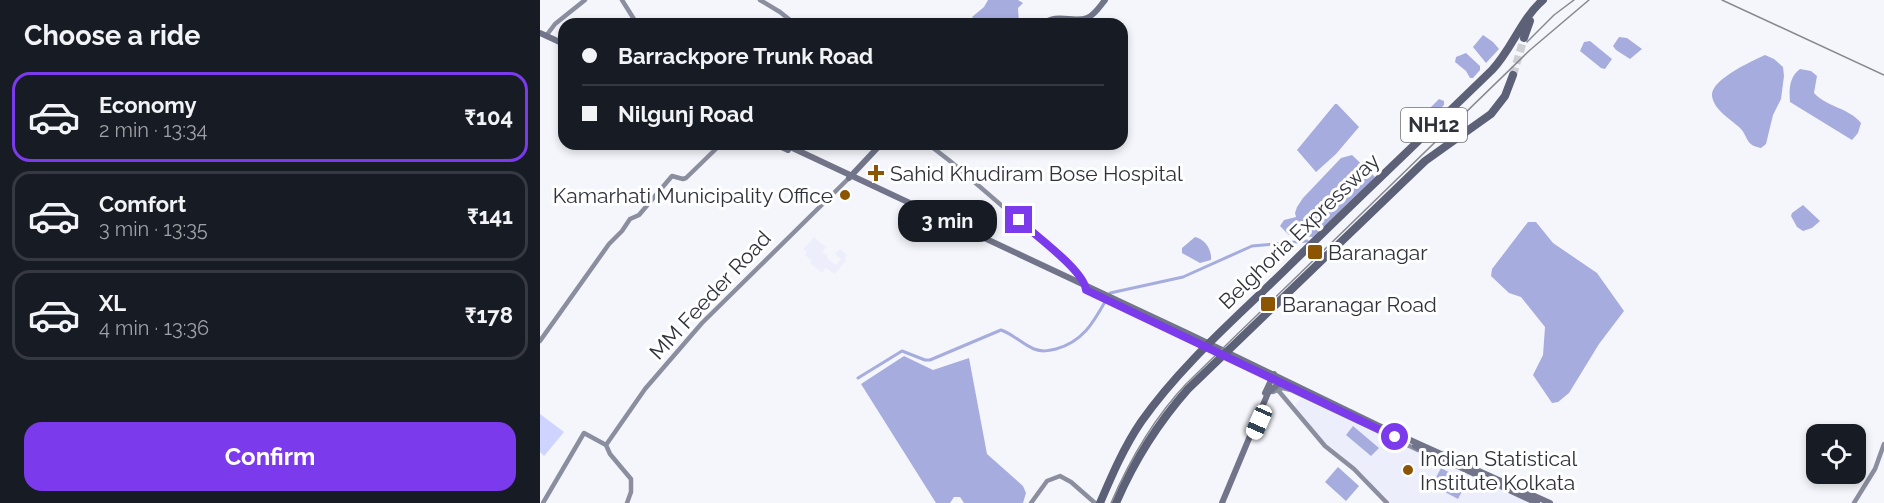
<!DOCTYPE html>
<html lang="en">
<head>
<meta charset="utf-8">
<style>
	:root { --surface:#171b24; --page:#242831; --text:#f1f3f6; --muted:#9ea1a6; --line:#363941; --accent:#7c3aed }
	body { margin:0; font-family:Raleway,sans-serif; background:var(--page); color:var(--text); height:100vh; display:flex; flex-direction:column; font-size:22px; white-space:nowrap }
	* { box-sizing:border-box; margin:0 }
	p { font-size:20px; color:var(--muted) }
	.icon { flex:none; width:33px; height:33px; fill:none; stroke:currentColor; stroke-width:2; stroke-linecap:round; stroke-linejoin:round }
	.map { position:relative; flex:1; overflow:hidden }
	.panel { display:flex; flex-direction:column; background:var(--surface); width:540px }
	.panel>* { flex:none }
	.banner { position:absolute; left:18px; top:18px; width:570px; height:132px; border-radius:18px; box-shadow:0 3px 9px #0003; display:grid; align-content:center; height:132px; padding:0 24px; background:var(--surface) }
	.buttons { position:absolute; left:1266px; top:424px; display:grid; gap:12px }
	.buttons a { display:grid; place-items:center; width:60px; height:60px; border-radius:12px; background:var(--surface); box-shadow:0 3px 9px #0003; font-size:30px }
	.end { position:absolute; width:27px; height:27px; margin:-14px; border:8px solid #7c3aed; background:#fff; box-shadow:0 0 0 3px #fff }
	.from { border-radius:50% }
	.bubble { position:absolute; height:42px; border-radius:18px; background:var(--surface); box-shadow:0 3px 9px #0003; font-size:20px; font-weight:700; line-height:42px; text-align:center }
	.car { position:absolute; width:18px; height:36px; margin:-18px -9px; border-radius:8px; box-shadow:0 0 4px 2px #0007; background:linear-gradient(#fff 24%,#345 0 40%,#fff 0 76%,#345 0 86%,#fff 0) }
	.banner b { display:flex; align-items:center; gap:21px; height:57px; font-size:22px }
	.banner b+b { border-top:2px solid var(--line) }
	.banner i { width:15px; height:15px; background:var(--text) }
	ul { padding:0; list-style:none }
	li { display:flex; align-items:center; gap:18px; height:90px; margin:0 12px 9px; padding:0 12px; border:3px solid var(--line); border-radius:18px }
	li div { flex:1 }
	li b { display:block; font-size:22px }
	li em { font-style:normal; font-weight:700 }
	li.selected { border-color:var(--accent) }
	li>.icon { width:54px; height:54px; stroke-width:1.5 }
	h2 { padding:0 24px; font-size:27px; line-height:72px }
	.primary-button { display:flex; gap:12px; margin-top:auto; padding:12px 24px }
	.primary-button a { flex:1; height:69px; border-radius:18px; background:var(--accent); color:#fff; font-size:24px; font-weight:700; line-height:69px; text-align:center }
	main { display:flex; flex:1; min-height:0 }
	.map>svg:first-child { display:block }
	.built { fill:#eceefc }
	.green { fill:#ced4ff }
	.water { fill:#a6adde }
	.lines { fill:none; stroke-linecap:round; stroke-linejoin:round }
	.canal { stroke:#a6adde; stroke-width:3 }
	.highway-tunnel { stroke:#cdcfd5; stroke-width:8; stroke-dasharray:8 4; stroke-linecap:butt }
	.secondary { stroke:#8b8e9e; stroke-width:4.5 }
	.primary { stroke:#727589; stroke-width:6 }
	.highway { stroke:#5d6177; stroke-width:8 }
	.rail { stroke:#878990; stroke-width:1.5 }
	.route { stroke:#7c3aed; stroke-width:8 }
	.poi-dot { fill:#8b5504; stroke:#fff; stroke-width:2 }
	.labels { text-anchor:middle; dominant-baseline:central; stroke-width:6; stroke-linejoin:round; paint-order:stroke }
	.shield { fill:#fff; stroke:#6d6f76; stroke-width:1.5 }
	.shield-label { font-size:20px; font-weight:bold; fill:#2f313b }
	.poi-label { font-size:21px; fill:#2f313b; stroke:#fff; text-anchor:start }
	.street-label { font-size:21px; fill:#2f313b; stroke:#fff }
</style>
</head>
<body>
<main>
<section class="panel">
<h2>Choose a ride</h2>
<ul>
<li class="selected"><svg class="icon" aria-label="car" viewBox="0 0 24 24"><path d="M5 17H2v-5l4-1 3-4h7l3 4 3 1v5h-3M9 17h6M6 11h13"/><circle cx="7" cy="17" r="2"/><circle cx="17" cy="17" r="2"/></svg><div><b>Economy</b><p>2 min · 13:34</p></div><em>₹104</em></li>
<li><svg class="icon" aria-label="car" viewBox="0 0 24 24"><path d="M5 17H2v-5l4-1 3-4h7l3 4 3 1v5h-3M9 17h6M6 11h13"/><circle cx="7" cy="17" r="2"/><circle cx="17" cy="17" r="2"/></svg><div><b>Comfort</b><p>3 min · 13:35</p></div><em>₹141</em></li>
<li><svg class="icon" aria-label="car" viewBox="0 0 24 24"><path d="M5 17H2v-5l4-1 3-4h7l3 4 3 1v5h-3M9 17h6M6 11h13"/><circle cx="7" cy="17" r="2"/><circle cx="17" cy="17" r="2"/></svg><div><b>XL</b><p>4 min · 13:36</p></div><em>₹178</em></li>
</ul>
<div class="primary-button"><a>Confirm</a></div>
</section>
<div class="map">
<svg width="1344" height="503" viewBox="0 0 1344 503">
	<rect width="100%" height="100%" fill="#f5f6fb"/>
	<path class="built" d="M274 237 286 247 282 253 288 255 287 258 296 265 301 259 295 254 300 249 307 255 305 258 306 260 295 274 286 268 282 273 270 263 272 261 265 255 267 252 263 249Z
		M761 398 995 503H849L780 438 755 406Z"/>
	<path class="green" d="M0 414 24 432 4 456 0 452Z"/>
	<path class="water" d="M448 0H478L483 3 478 8 479 24H439L432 17 444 7Z
		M943 35 953 42 959 49 946 63 933 47Z
		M1079 37 1087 38 1102 49 1090 59 1076 50 1073 46Z
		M1050 41 1072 59 1065 69 1061 68 1040 51 1044 42Z
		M926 53 940 66V70L933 78H930L926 71 915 62 916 57Z
		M1225 55 1234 59 1243 67 1244 76 1241 99 1233 115 1226 144 1221 148C1204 145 1209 136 1199 127 1190 119 1174 110 1172 96 1170 80 1212 61 1225 55Z
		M1260 69 1271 71 1277 76 1274 93C1287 107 1309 108 1321 123L1318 133 1312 140 1250 102C1249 90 1249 77 1260 69Z
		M899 99 904 101V105L880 129 875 130 871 121 874 117 885 113Z
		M795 104H797L819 127 796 154 776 172 757 150Z
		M812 155 835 177 773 237 749 235 740 226 744 220 756 217 755 213 757 207 763 198 801 158Z
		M1263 205 1280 221 1272 228 1263 231 1257 227 1251 216 1252 213Z
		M988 222H996L1013 243 1057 273 1084 311 1059 344 1029 393 1018 402 1012 403 993 375 1003 355 1005 327 981 297 969 293 951 276 952 269Z
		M655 237C665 239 672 250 671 260L660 263 642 253V248Z
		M364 356 393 370 429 358 447 454 483 486 486 493 483 503H424L420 497H414L410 503H396L321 384Z
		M813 426 839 448 831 456 806 435Z
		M798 467 819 486 806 501 785 482Z
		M901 468 927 482 918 499 892 485Z"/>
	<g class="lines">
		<path class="canal" d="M318 378 362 351 385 360H390L461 330C473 334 482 344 494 349 502 352 508 351 516 349 546 341 556 317 570 293L643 277 712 246 767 241"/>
		<path class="highway-tunnel" d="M973 75 984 38"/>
		<path class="secondary" d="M82 0 97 24
			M220 0 240 12 255 24
			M6 36 15 24 45 0
			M388 144 410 161 519 255 542 280 546 289
			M0 341 69 244 82 231 90 219 99 215 132 176 143 179 146 178 181 144
			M737 389 785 446 814 469 847 503
			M733 392 743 388 751 390 878 450
			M66 445 105 389 162 323 309 178
			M66 445 70 454 91 479V492L87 503
			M3 503 44 433 66 445
			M491 503 507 481 520 476 531 482 555 503
			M1314 503 1335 469 1344 444"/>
		<path class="primary" d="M504 24C515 13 534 23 547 18 555 15 560 6 565 0
			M0 33 24 44
			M235 144 248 150
			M244 144 649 334 837 425 1010 503
			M309 178 341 144
			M725 393 734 374
			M875 446 997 503
			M682 503 728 393 737 385 748 382"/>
		<path class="highway" d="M984 38 990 21
			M560 503C572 475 584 447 601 422 641 365 696 318 745 270 813 203 883 137 952 70 972 49 981 19 1003 0
			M576 503C594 461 618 423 648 389L885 161 951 114 965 96 973 75"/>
		<path class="rail" d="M1182 0 1344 75
			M987 42 1014 15 1034 0
			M571 503C590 459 613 419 646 384L990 50 1049 0"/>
	</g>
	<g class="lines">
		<path class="route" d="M479 220C494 235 544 270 546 290L855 437"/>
	</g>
	<g class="poi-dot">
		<path d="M333 164h6v6h6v6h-6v6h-6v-6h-6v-6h6z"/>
		<circle cx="305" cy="195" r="6"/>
		<rect x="767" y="244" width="16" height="16" rx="3"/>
		<rect x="720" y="296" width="16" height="16" rx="3"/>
		<circle cx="868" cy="470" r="6"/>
	</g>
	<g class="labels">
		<rect class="shield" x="861" y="108" width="66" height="34" rx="4.5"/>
		<g class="shield-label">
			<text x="894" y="125">NH12</text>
		</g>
		<g class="poi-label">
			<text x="350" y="173">Sahid Khudiram Bose Hospital</text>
			<text x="293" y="195" text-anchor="end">Kamarhati Municipality Office</text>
			<text x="788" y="252">Baranagar</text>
			<text x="742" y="304">Baranagar Road</text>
			<text x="880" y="458">Indian Statistical<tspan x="880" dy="24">Institute Kolkata</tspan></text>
		</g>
		<g class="street-label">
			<text transform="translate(759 231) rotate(-44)">Belghoria Expressway</text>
			<text transform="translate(170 295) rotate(-47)">MM Feeder Road</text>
		</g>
	</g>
</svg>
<div class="buttons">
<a><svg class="icon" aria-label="locate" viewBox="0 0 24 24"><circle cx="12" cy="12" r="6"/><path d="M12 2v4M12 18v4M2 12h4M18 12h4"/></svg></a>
</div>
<i class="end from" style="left:855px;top:437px"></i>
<i class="end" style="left:479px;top:220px"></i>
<div class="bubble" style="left:358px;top:200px;width:99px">3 min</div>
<i class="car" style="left:719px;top:422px;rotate:204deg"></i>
<div class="banner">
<b><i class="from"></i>Barrackpore Trunk Road</b>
<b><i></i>Nilgunj Road</b>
</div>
</div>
</main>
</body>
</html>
